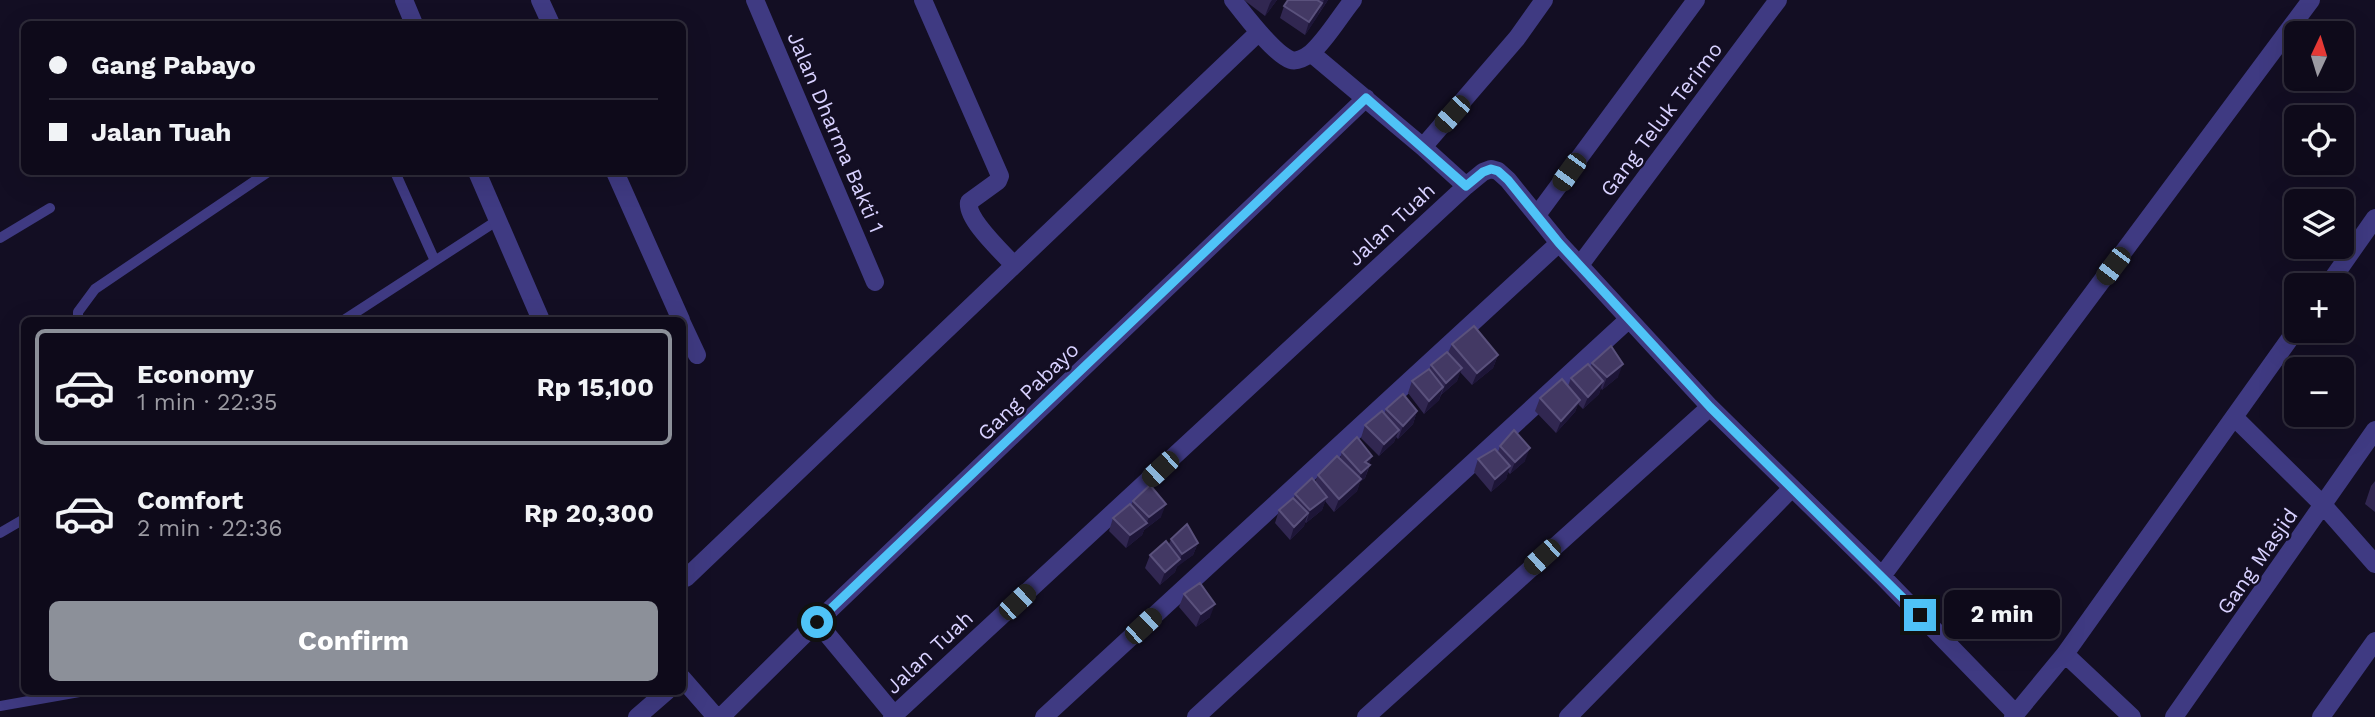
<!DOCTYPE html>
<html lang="en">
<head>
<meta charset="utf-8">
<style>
	:root { --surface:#0e0a1a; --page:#171323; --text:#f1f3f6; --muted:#9b9aa2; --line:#2e2b39; --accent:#8c9099 }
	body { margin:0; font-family:"Work Sans",sans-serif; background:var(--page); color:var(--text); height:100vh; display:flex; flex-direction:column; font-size:26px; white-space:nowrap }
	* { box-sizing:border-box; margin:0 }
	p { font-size:23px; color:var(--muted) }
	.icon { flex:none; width:38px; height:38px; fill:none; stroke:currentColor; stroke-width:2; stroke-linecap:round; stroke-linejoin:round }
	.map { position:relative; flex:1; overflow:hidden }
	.drawer { position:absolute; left:21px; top:317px; width:665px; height:378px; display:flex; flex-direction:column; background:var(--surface); border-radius:10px; box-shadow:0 7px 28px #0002,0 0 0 2px var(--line) }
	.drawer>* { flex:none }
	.guide { position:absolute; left:21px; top:21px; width:665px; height:154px; border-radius:10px; box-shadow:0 7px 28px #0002,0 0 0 2px var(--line); display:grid; align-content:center; height:154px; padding:0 28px; background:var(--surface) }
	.needle { width:46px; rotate:4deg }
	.fabs { position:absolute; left:2284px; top:21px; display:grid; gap:14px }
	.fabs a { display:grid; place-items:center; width:70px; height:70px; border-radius:10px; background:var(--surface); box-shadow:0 7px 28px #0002,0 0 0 2px var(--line); font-size:35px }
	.end { position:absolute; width:32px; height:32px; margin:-16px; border:9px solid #4fc3f7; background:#111; box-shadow:0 0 0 4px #111 }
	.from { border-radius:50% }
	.bubble { position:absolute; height:49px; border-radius:10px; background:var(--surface); box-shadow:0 7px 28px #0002,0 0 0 2px var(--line); font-size:23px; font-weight:700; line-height:49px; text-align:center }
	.car { position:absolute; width:21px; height:42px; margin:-21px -10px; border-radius:9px; box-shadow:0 0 5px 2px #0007; background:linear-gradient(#222 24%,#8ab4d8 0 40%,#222 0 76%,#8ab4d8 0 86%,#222 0) }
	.guide b { display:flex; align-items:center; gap:24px; height:66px; font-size:26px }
	.guide b+b { border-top:2px solid var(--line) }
	.guide i { width:18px; height:18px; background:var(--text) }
	ul { padding:12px 0 0; list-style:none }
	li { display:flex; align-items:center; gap:21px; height:116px; margin:0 14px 10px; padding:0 14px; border:4px solid transparent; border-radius:10px }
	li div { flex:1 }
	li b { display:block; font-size:26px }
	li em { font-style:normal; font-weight:700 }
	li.active { border-color:var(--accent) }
	li>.icon { width:63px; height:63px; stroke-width:1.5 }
	.button { display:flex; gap:14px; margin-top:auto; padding:14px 28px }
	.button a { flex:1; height:80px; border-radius:10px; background:var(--accent); color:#fff; font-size:28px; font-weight:700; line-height:80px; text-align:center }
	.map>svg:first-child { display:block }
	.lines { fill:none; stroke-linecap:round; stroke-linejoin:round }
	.lane { stroke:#3f3a82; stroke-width:10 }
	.street { stroke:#3f3a82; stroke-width:18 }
	.wall { fill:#312751 }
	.shaded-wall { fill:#1d1537 }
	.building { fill:#433964; stroke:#5a517c; stroke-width:2 }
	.route { stroke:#4fc3f7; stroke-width:9 }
	.labels { text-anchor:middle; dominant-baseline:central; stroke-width:5; stroke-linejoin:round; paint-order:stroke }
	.street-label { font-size:21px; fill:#d8d1ff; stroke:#130e23 }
</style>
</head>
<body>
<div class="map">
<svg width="2375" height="717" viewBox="0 0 2375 717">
	<rect width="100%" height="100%" fill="#130e23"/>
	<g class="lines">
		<path class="lane" d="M395 172 435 261
			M0 238 50 208
			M78 320V312L95 289 268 172
			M344 320 498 220
			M0 533 24 519
			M0 706 85 691"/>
		<path class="street" d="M404 0 414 24
			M540 0 551 24
			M755 0 875 282
			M923 0 1000 176 998 181 969 202C966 219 1001 251 1013 264
			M1233 0C1244 14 1274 54 1291 60 1297 62 1306 57 1311 53 1326 40 1340 16 1353 0
			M1311 53 1423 147 1466 186
			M1423 147 1517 38 1544 0
			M477 172 541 320
			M615 172 681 320
			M1537 215 1696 0
			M1580 265 1778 0
			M2328 285 2375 218
			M682 323 697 355
			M2235 418 2324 506 2375 564
			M1882 576 2311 0
			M686 578 1259 32
			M817 622 896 717
			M2065 654 2132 717
			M682 678 716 717
			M637 717 667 691
			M721 717 817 622 1366 98
			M892 717 1466 186 1483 172 1491 169 1498 171 1508 180 1559 243 1710 407 1882 576 2016 714
			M1044 717 1559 243
			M1196 717 1629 319
			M1366 717 1710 407
			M1568 717 1792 488
			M2013 717 2065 654 2296 330
			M2174 717 2375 430
			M2321 717 2375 641"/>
	</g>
	<path class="wall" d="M1244 0H1277L1265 16Z
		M1288 0H1328L1305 35 1280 18 1284 6Z
		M1452 344 1498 355 1493 368 1472 385 1460 372 1457 381 1441 395 1439 400 1424 414 1408 393 1412 381 1429 370 1431 365 1448 353Z
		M1592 363 1618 377 1602 390 1601 388 1599 394 1583 409 1578 404 1575 412 1556 433 1535 411 1540 398 1568 386 1571 378 1590 367Z
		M1386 409 1417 411 1413 424 1398 439 1396 437 1394 442 1379 456 1361 438 1365 425 1384 414Z
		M1500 446 1525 461 1510 474 1508 472 1506 479 1491 492 1474 472 1478 459 1498 452Z
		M1342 452 1370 465 1365 478 1360 482 1357 491 1334 512 1325 501 1322 510 1306 523 1305 522 1304 526 1290 540 1275 523 1279 510 1294 498 1295 494 1315 482 1318 475 1340 458Z
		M2375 481V512L2365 504 2371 486Z
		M1133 501 1161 517 1144 530 1142 535 1126 548 1109 531 1113 518 1131 505Z
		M1171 539 1198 543 1193 555 1177 566 1175 572 1160 585 1145 568 1150 555 1169 544Z
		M1184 594 1210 617 1196 627 1179 607Z"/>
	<path class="shaded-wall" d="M1272 0H1277L1265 16 1270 3Z
		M1324 0H1328L1319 13Z
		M1322 3 1318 16 1305 35 1309 22Z
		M1498 355 1493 368 1472 385 1477 373Z
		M1623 364 1618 377 1602 390 1607 377Z
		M1462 368 1457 381 1441 395 1446 383Z
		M1603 381 1599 394 1583 409 1588 397Z
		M1443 387 1439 400 1424 414 1429 401Z
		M1580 400 1575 412 1556 433 1561 421Z
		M1417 411 1413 424 1398 439 1403 426Z
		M1399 430 1394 442 1379 456 1384 444Z
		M1530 448 1525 461 1510 474 1515 462Z
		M1372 456 1365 478 1360 482 1357 491 1334 512 1339 499 1358 482 1365 462Z
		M1510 466 1506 479 1491 492 1495 479Z
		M1327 497 1322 510 1306 523 1310 510Z
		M1166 504 1161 517 1144 530 1149 517Z
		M1308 513 1304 526 1290 540 1294 527Z
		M1147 523 1142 535 1126 548 1130 535Z
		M1198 543 1193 555 1177 567 1182 554Z
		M1180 559 1175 572 1160 585 1165 572Z
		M1215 604 1210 617 1196 627 1201 614Z"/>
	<path class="building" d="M1288 0H1317L1322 3 1309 22 1284 6Z
		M1474 326 1498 355 1477 373 1452 344Z
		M1611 346 1623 364 1607 377 1592 363Z
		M1447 352 1462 368 1446 383 1431 365Z
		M1588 364 1603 381 1588 397 1571 378Z
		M1429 369 1443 387 1429 401 1412 381Z
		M1562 379 1580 400 1561 421 1540 398Z
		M1403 394 1417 411 1403 426 1386 409Z
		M1382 411 1399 430 1384 444 1365 425Z
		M1514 430 1530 448 1515 462 1500 446Z
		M1357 437 1372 456 1365 462 1370 465 1361 473 1342 452Z
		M1495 449 1510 466 1495 479 1478 459Z
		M1337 456 1361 479 1339 499 1318 475Z
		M1312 478 1327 497 1310 510 1295 494Z
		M1150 485 1166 504 1149 517 1133 501Z
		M1293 498 1308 513 1294 527 1279 510Z
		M1130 504 1147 523 1130 535 1113 518Z
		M1187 524 1198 543 1182 554 1171 539Z
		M1166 541 1180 559 1165 572 1150 555Z
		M1200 583 1215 604 1201 614 1184 594Z"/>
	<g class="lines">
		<path class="route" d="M817 622 1366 98 1466 186 1483 172 1491 169 1498 171 1508 180 1559 243 1710 407 1920 615"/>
	</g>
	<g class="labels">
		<g class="street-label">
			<text transform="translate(1661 119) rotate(-53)">Gang Teluk Terimo</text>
			<text transform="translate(836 132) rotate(67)">Jalan Dharma Bakti 1</text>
			<text transform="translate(1391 224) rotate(-43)">Jalan Tuah</text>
			<text transform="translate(1028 391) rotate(-44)">Gang Pabayo</text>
			<text transform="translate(2257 561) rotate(-55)">Gang Masjid</text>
			<text transform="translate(929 652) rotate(-43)">Jalan Tuah</text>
		</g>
	</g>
</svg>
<div class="fabs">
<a><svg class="needle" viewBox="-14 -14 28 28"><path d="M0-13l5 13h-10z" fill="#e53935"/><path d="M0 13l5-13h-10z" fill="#9b9aa2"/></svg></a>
<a><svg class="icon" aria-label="locate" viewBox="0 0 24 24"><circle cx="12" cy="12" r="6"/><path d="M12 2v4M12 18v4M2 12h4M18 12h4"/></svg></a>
<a><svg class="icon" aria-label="layers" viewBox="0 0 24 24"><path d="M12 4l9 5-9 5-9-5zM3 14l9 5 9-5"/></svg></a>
<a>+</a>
<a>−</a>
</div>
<i class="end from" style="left:817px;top:622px"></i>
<i class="end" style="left:1920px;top:615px"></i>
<div class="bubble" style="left:1944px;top:590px;width:116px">2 min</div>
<i class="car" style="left:1452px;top:114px;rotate:222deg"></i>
<i class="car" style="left:1569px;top:172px;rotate:216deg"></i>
<i class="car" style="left:2113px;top:266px;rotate:217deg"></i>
<i class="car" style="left:1160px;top:469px;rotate:227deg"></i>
<i class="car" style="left:1542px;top:557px;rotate:228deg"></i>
<i class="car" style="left:1017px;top:602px;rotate:47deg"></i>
<i class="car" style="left:1143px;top:626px;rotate:47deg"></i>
<div class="guide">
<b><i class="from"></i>Gang Pabayo</b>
<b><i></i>Jalan Tuah</b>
</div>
<section class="drawer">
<ul>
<li class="active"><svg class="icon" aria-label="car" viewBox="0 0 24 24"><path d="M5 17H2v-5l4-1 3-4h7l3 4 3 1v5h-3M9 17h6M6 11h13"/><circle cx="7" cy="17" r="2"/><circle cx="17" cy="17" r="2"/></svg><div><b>Economy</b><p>1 min · 22:35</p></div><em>Rp 15,100</em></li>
<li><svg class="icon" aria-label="car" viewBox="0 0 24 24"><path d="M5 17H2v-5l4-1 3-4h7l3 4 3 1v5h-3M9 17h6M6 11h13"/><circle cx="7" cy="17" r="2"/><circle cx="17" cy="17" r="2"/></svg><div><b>Comfort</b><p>2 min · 22:36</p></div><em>Rp 20,300</em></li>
</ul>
<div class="button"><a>Confirm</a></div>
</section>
</div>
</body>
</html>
